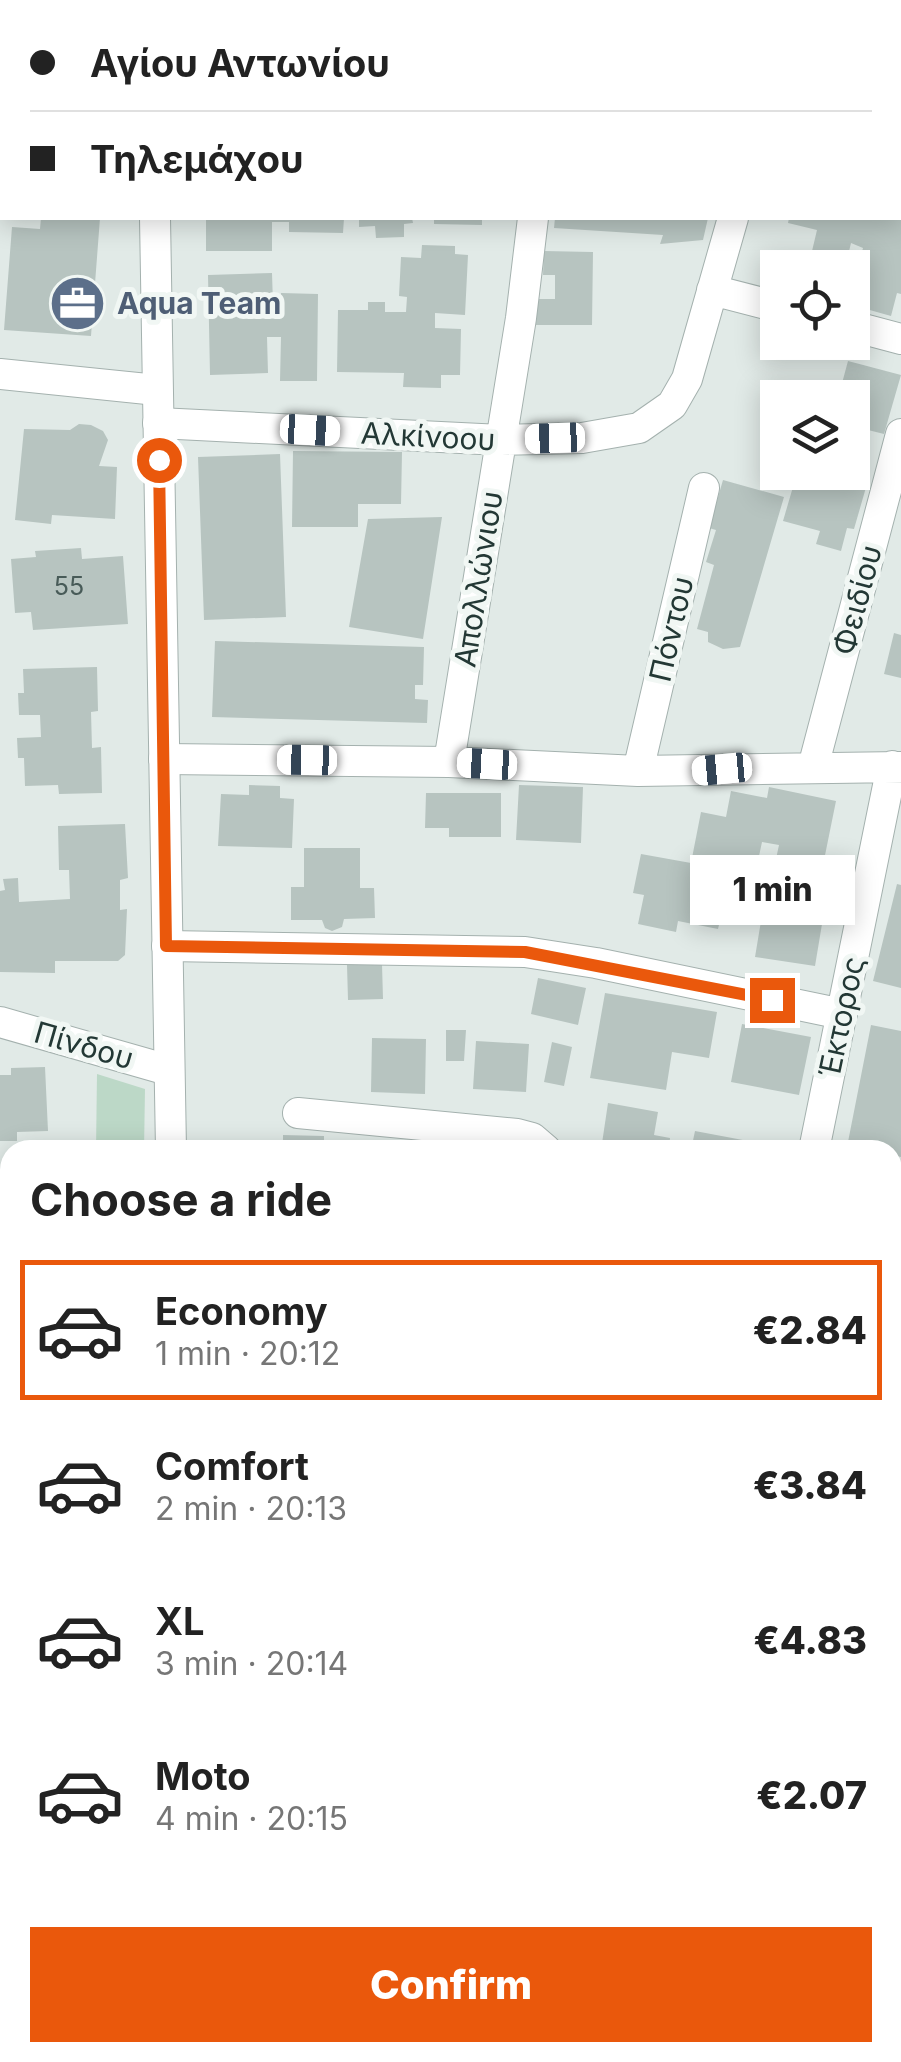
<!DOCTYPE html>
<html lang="en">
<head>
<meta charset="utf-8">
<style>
	:root { --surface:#fff; --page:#f6f6f6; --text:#222; --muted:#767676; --line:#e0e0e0; --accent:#ea580c }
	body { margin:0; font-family:Inter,sans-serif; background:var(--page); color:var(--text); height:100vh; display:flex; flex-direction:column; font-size:38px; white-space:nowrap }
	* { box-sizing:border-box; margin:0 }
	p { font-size:32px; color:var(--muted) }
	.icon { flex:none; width:55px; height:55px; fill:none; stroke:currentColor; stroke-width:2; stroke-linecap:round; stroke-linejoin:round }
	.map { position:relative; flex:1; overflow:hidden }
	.details { position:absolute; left:0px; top:1140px; width:902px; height:922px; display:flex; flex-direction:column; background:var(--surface); border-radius:30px 30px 0 0; box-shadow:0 5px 25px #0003 }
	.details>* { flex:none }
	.hud { position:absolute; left:0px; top:0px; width:902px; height:220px; box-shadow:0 5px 25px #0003; display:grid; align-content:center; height:220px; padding:0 30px; background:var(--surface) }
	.controls { position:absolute; left:760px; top:250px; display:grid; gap:20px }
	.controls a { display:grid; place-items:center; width:110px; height:110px; border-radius:0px; background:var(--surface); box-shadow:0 5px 25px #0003; font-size:50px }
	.end { position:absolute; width:45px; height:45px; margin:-22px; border:12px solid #ea580c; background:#fff; box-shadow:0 0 0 5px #fff }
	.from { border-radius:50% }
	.bubble { position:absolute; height:70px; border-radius:0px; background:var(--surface); box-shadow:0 5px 25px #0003; font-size:32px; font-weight:800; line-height:70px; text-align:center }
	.car { position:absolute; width:30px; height:60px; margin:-30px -15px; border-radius:12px; box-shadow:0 0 8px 2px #0007; background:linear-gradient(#fff 24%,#345 0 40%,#fff 0 76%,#345 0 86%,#fff 0) }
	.hud b { display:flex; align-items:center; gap:35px; height:95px; font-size:38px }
	.hud b+b { border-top:2px solid var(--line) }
	.hud i { width:25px; height:25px; background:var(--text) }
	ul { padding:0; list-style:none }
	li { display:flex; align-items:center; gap:30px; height:140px; margin:0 20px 15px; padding:0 10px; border:5px solid transparent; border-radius:0px }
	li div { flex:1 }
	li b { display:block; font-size:38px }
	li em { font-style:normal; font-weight:800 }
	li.selected { border-color:var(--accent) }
	li>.icon { width:90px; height:90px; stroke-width:1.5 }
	h2 { padding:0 30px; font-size:45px; line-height:120px }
	.cta { display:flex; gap:20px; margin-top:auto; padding:20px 30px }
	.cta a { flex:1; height:115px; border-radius:0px; background:var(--accent); color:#fff; font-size:40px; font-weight:800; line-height:115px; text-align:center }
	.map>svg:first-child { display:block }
	.green { fill:#bcd8c7 }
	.building { fill:#b7c4c0 }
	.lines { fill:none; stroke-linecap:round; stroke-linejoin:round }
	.minor-casing { stroke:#a4b1ae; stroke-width:32 }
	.tertiary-casing { stroke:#a4b1ae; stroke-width:32 }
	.minor { stroke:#fff; stroke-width:30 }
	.tertiary { stroke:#fff; stroke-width:30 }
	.route { stroke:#ea580c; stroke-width:12 }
	.labels { text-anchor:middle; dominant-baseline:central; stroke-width:10; stroke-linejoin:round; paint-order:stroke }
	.number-label { font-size:25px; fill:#485b58 }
	.service-label { font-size:30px; font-weight:bold; fill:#4e5e75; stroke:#f1f7f4; text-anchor:start }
	.street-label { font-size:30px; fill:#233835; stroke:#f1f7f4 }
</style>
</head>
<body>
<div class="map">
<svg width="901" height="2062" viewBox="0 0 901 2062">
	<rect width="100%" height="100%" fill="#e1eae7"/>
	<path class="green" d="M97 1074 145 1089 144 1150H96Z"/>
	<path class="building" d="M41 218H100L91 336 4 330 12 227 40 229Z
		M206 218H344L343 233 289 232V222H272V251H206Z
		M359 218H412L413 223 404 224V237L376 238 375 226 359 227Z
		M434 218H482V225L434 224Z
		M555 218H708L703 240 660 244 663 235 554 228Z
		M789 218H901V294L897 293 891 316 852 305V286L863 248 851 243 845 268H808L817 230 788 223Z
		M422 245 455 246V254L468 255 465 315 435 313V328L461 329 460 375H441V388L403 387 404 373 337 372 338 310H368V302H385V312H406L407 297 399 296 401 257 421 258Z
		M544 251 593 252 592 325H536L537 299H555V275H543Z
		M272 273 273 304H281V293L318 294 317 381H280L281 337H267L268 373 210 375 208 275Z
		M848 361 901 375 884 434 868 430 864 444 852 441V398H838Z
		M79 424 91 425 103 431 108 440 99 466 117 467 115 519 52 515 51 524 15 520 24 429 70 430Z
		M293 451 402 452 401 504H358V527H292Z
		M280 454 286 617 204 620 198 457Z
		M809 472H852L869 477 854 529 847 528 841 551 816 544 820 531 783 521 795 480 805 483Z
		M723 480 784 497 740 647 723 649 708 642V632L697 629 714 565 706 562 716 530 709 528Z
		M442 517 423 639 349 627 368 519Z
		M81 548 82 559 123 556 128 624 33 630 31 612 15 613 11 559 36 557 35 551Z
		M894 633 901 635V678L884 674Z
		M215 641 424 647 423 685H415V699L428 700 427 723 212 717Z
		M97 667 98 711 91 712 92 748 101 747 102 793 59 794 58 785 25 786 24 758H18L17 738 41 737 40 715H19L18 693H24L23 669Z
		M249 785 280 786V798L294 799 292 848 218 846 221 794 249 795Z
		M519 785 583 787 581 843 516 840Z
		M769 787 836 801 822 870 830 872 824 898 815 895 810 914 766 905 779 845 762 842 752 889 742 887 737 910 723 908 718 929 678 921 676 932 638 924 644 895 633 893 641 854 691 863 701 812 726 817 731 791 767 798Z
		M426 793H501V837H449V828H425Z
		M125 824 128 878 120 880V910L127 909 125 955 118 961H55V973L0 972V891L5 890 3 879 18 878 19 902 70 899 69 870H59L58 826Z
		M304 848H360V888H374L375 918 344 919 342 927 332 931 325 928 322 920H291V887H304Z
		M897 884 901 885V988L873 981Z
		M762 915 822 924 815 966 755 957Z
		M382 964 383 999 348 1000 347 965Z
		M538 978 586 988 578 1025 531 1014Z
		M605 993 717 1012 709 1058 672 1052 666 1090 590 1078Z
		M742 1024 811 1037 799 1095 731 1082Z
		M871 1025 901 1031V1157L892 1155V1150L847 1147Z
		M446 1030H466L464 1061H446Z
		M372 1038 426 1039 425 1094 371 1092Z
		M476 1041 529 1044 526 1092 473 1089Z
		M552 1042 572 1047 564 1086 544 1082Z
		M45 1067 48 1131 17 1132V1141H0V1075H11V1068Z
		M608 1103 658 1112 654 1135 670 1138 669 1150H601Z
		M695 1131 770 1145 769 1150H691Z
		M283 1135 324 1136V1150H283Z
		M892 1169 901 1170V1215L892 1213Z
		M0 1198H10V1318L0 1319Z
		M892 1408 901 1410V1483L892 1482Z
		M6 1411H10V1509H0V1431Z
		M892 1538H901V1616H892Z
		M0 1706H10V1752H0Z
		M892 1851H901V1932H892Z
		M0 1857H10V1904H2Z
		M901 1947V2032H892V1948Z
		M10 2005V2052H170V2062H0V2006Z
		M263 2052 334 2053V2062H263Z
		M414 2052V2062H366V2053Z
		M461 2052H544L543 2062H460Z"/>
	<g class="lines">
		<defs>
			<path id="minor" d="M560 2V0
				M900 52H901
				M0 102H2
				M712 290 778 307
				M852 326 901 339
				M0 374 157 390
				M158 423 501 440 582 438 639 428 672 405 687 379 733 218
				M164 759 449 762 638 771 901 767
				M449 762 521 318 533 218
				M813 767 901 434
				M638 771 704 488
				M167 946 525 952 596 963 842 1014
				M0 1022 168 1070
				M298 1113 517 1134 532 1138 546 1150
				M814 1150 892 766
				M892 1371H901
				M0 1383H10
				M900 1516H901
				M892 1811H901
				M0 1822 10 1823
				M646 2052 901 2055
				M615 2062 617 2052"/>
			<path id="tertiary" d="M156 2V0
				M155 218 171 1150
				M205 2052 206 2062"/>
		</defs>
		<use href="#minor" class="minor-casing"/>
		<use href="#tertiary" class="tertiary-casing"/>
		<use href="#minor" class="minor"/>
		<use href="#tertiary" class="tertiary"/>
	</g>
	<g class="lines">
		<path class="route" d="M159 460 166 946 525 952 772 1000"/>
	</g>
	<defs>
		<symbol id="office-disc" viewBox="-11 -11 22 22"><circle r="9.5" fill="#5c6f8a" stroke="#f1f7f4"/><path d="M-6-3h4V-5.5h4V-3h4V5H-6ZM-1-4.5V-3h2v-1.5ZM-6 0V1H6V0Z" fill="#fff"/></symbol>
	</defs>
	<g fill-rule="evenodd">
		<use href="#office-disc" x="46" y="272" width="63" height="63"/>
	</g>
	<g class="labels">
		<g class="number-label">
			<text x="69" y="586">55</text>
		</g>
		<g class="service-label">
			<text x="117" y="303">Aqua Team</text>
		</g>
		<g class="street-label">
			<text transform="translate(428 436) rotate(3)">Αλκίνοου</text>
			<text transform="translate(478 579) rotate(-81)">Απολλώνιου</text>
			<text transform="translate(857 600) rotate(-75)">Φειδίου</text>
			<text transform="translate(671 629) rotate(-77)">Πόντου</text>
			<text transform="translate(841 1017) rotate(-78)">Έκτορος</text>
			<text transform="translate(84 1045) rotate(16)">Πίνδου</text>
		</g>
	</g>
</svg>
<div class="controls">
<a><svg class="icon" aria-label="locate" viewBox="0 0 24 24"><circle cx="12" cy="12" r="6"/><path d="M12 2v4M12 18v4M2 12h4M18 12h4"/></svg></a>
<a><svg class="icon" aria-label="layers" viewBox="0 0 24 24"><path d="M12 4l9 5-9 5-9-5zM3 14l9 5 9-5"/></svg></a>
</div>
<i class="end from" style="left:159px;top:460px"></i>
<i class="end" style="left:772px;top:1000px"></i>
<div class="bubble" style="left:690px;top:855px;width:165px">1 min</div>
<i class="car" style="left:310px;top:430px;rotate:93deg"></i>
<i class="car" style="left:555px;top:438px;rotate:268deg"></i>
<i class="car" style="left:307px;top:760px;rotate:271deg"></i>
<i class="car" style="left:487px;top:764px;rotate:273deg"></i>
<i class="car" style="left:722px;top:769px;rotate:265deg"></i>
<div class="hud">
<b><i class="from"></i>Αγίου Αντωνίου</b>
<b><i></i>Τηλεμάχου</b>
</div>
<section class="details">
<h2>Choose a ride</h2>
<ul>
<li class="selected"><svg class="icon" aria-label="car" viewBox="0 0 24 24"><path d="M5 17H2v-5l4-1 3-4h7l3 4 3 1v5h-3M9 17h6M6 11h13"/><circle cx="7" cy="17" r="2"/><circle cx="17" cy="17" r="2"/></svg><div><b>Economy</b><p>1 min · 20:12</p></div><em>€2.84</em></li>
<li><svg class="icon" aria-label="car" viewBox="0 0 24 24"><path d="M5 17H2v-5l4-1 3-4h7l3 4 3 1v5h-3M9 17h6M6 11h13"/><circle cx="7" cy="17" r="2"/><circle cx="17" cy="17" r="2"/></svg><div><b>Comfort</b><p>2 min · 20:13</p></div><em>€3.84</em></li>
<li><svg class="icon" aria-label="car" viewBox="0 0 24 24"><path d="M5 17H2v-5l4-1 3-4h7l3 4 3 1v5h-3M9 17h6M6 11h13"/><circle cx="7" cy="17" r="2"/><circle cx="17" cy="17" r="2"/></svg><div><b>XL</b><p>3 min · 20:14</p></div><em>€4.83</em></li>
<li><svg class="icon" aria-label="car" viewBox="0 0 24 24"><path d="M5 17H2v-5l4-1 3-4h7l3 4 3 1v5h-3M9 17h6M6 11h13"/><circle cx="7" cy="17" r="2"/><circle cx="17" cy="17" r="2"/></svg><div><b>Moto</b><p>4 min · 20:15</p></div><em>€2.07</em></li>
</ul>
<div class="cta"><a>Confirm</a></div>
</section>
</div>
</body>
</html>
